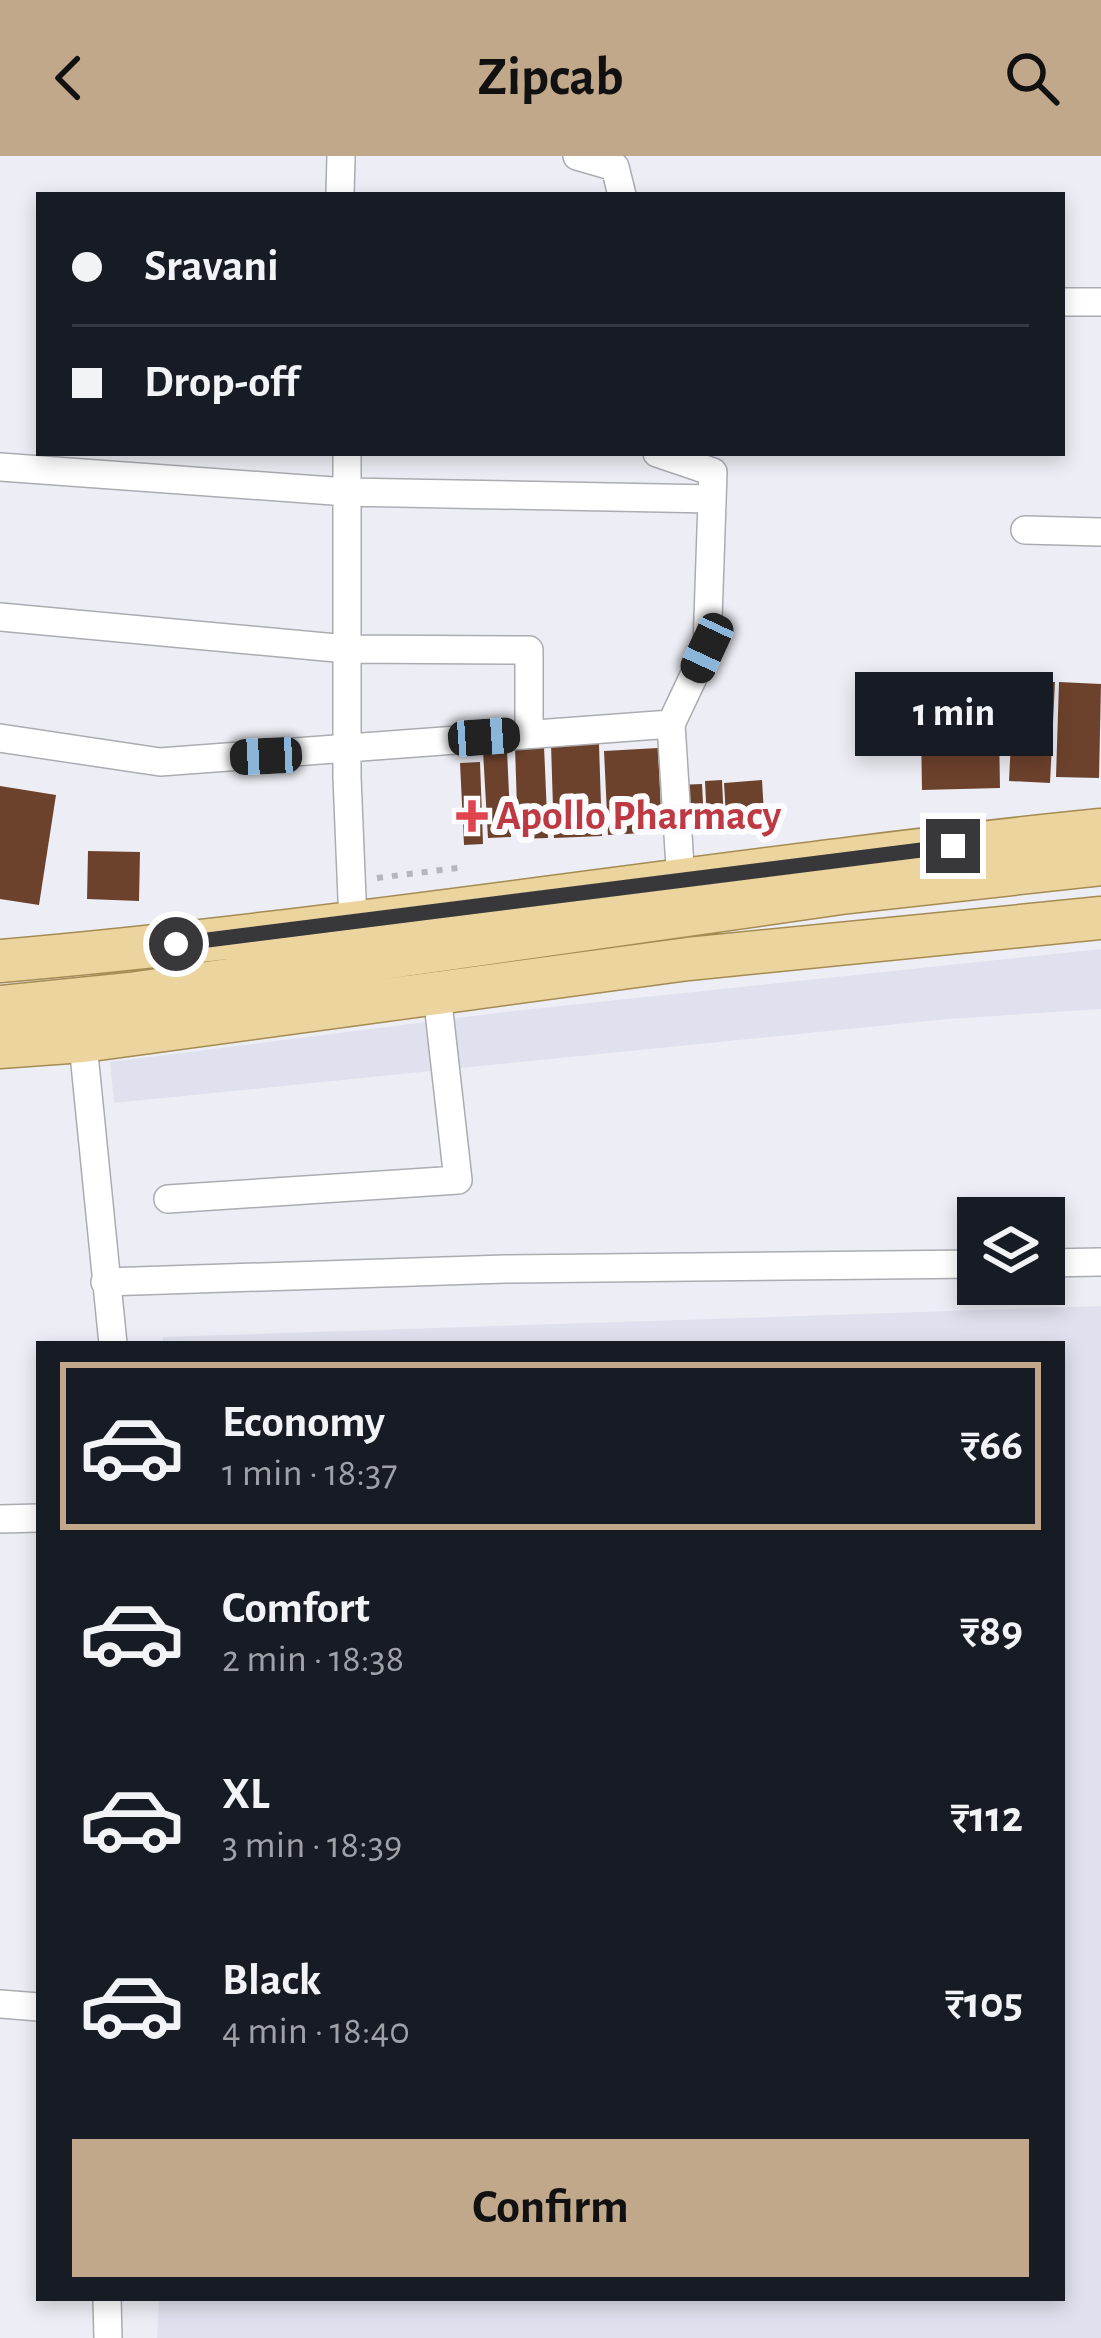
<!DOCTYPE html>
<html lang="en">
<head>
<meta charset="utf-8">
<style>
	:root { --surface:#171b24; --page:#242831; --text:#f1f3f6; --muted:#9ea1a6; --line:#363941; --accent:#c2a88a }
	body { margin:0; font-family:"Alegreya Sans",sans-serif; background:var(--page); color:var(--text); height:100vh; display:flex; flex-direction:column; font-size:45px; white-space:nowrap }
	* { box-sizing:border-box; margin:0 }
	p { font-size:39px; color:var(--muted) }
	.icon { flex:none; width:66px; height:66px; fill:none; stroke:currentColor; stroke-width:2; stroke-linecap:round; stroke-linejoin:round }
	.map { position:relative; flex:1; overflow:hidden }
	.sheet { position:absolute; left:36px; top:1185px; width:1029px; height:960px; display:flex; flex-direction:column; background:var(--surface); border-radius:0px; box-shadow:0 6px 18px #0003 }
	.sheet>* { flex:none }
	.top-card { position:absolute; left:36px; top:36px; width:1029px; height:264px; border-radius:0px; box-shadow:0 6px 18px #0003; display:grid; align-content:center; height:264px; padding:0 36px; background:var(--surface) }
	.tools { position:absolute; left:957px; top:1041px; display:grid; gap:24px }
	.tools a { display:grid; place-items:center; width:108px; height:108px; border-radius:0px; background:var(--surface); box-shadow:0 6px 18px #0003; font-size:60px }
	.end { position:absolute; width:54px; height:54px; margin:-27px; border:15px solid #38383b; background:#fff; box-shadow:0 0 0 6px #fff }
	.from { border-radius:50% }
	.bubble { position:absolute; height:84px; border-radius:0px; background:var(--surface); box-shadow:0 6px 18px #0003; font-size:39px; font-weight:700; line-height:84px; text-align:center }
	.car { position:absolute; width:36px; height:72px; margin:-36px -18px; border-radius:15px; box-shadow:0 0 9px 3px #0007; background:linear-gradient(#222 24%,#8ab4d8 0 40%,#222 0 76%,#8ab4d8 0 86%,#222 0) }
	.top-card b { display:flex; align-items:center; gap:42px; height:114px; font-size:45px }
	.top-card b+b { border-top:3px solid var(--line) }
	.top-card i { width:30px; height:30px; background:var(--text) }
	ul { padding:21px 0 0; list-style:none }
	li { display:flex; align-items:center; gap:36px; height:168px; margin:0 24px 18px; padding:0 12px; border:6px solid transparent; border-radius:0px }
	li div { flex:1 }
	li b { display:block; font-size:45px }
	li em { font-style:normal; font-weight:700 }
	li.current { border-color:var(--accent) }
	li>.icon { width:108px; height:108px; stroke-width:1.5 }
	.primary-button { display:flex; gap:24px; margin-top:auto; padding:24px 36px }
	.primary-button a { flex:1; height:138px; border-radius:0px; background:var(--accent); color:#111; font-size:48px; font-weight:700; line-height:138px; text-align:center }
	header { display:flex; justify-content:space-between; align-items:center; height:156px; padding:0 36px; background:var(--accent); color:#111; font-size:54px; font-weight:700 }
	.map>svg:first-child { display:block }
	.built { fill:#dfe1ee }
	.building { fill:#6d422c }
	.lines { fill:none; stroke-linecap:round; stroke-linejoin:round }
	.street-casing { stroke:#abacb2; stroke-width:30 }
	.primary-casing { stroke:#a48b52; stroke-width:45 }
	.path { stroke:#b6b6bc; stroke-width:6; stroke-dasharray:6 9; stroke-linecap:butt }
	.street { stroke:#fff; stroke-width:27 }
	.primary { stroke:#ebd49e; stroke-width:42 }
	.route { stroke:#38383b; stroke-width:15 }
	.health-dot { fill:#e0444e; stroke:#fcfcff; stroke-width:4.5 }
	.labels { text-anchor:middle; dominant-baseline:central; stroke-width:12; stroke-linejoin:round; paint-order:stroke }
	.health-label { font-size:42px; font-weight:bold; fill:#be3a42; stroke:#fcfcff; text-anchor:start }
</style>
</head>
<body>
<header><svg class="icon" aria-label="back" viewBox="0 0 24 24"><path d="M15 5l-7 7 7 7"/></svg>Zipcab<svg class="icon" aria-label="search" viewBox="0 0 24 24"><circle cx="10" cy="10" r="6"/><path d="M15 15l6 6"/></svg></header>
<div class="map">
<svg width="1101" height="2182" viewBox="0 0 1101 2182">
	<rect width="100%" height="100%" fill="#edeef5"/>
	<path class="built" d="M1101 793V853L948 863 114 947 110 906 513 855Z
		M1101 1150V2182H157L159 2142H1062V1188H163V1181Z"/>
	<path class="building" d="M1014 525 1055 526 1050 627 1009 625Z
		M1059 526 1101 528 1099 622 1056 621Z
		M999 574 1000 632 922 634 921 576Z
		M599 588 602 680 554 682 551 589Z
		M544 590 548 682 518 683 515 591Z
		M658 592 662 676 608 679 604 595Z
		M507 594 511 681 488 682 483 595Z
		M480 606 483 688 464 689 460 607Z
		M722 624 724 666 707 667 705 625Z
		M762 624 764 658 726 661 724 627Z
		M702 628 704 667 680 668 677 629Z
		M0 630 56 639 39 749 0 743Z
		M88 695 140 696 139 745 87 743Z"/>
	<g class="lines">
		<defs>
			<path id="street" d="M577 0 615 11 622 39
				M340 39 341 0
				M1062 146H1101
				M347 297V621L353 767
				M657 297 713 316 707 492 671 568 681 726
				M0 311 347 336 712 343
				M1025 374 1101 376
				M0 461 347 493 529 494V578
				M0 582 160 606 671 568
				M81 868 113 1188
				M168 1043 458 1024 437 838
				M1044 1107 1101 1106
				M105 1126 505 1113 978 1108
				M0 1363 39 1362
				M0 1848 39 1851
				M107 2142 108 2182"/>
			<path id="primary" d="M0 805C368 773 733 711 1101 674
				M0 851 130 838 841 737 1101 708
				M0 891 83 885 688 803 1101 762"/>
		</defs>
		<use href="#street" class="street-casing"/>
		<use href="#primary" class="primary-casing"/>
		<path class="path" d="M377 722 465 711"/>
		<use href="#street" class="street"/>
		<use href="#primary" class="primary"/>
	</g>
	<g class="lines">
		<path class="route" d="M176 788 953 690"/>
	</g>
	<path class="health-dot" d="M466 642h12v12h12v12h-12v12h-12v-12h-12v-12h12z"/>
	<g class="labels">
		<g class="health-label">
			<text x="496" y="660">Apollo Pharmacy</text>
		</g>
	</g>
</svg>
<div class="tools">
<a><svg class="icon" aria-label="layers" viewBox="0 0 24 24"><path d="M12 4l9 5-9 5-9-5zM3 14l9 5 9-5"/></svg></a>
</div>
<i class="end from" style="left:176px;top:788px"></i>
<i class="end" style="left:953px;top:690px"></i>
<div class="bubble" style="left:855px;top:516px;width:198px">1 min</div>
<i class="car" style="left:707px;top:492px;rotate:205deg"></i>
<i class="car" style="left:484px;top:581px;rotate:86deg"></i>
<i class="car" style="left:266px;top:600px;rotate:267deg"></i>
<div class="top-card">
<b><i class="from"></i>Sravani</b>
<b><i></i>Drop-off</b>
</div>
<section class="sheet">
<ul>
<li class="current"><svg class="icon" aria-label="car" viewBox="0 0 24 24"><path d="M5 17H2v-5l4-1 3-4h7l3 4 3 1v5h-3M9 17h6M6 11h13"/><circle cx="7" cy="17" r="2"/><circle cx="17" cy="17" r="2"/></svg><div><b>Economy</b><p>1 min · 18:37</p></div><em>₹66</em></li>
<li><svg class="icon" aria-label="car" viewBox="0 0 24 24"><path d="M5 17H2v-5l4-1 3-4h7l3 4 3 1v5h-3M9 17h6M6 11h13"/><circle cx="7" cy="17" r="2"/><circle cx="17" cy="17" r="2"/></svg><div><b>Comfort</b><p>2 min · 18:38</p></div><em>₹89</em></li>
<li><svg class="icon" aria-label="car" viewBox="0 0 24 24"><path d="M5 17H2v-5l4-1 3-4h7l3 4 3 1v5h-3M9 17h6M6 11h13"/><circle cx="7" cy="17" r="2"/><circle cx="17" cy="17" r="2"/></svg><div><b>XL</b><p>3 min · 18:39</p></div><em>₹112</em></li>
<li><svg class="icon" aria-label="car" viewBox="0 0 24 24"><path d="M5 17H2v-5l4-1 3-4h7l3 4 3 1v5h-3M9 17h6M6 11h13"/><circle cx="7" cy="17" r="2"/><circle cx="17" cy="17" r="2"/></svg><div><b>Black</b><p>4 min · 18:40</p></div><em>₹105</em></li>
</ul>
<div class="primary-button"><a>Confirm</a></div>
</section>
</div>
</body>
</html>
